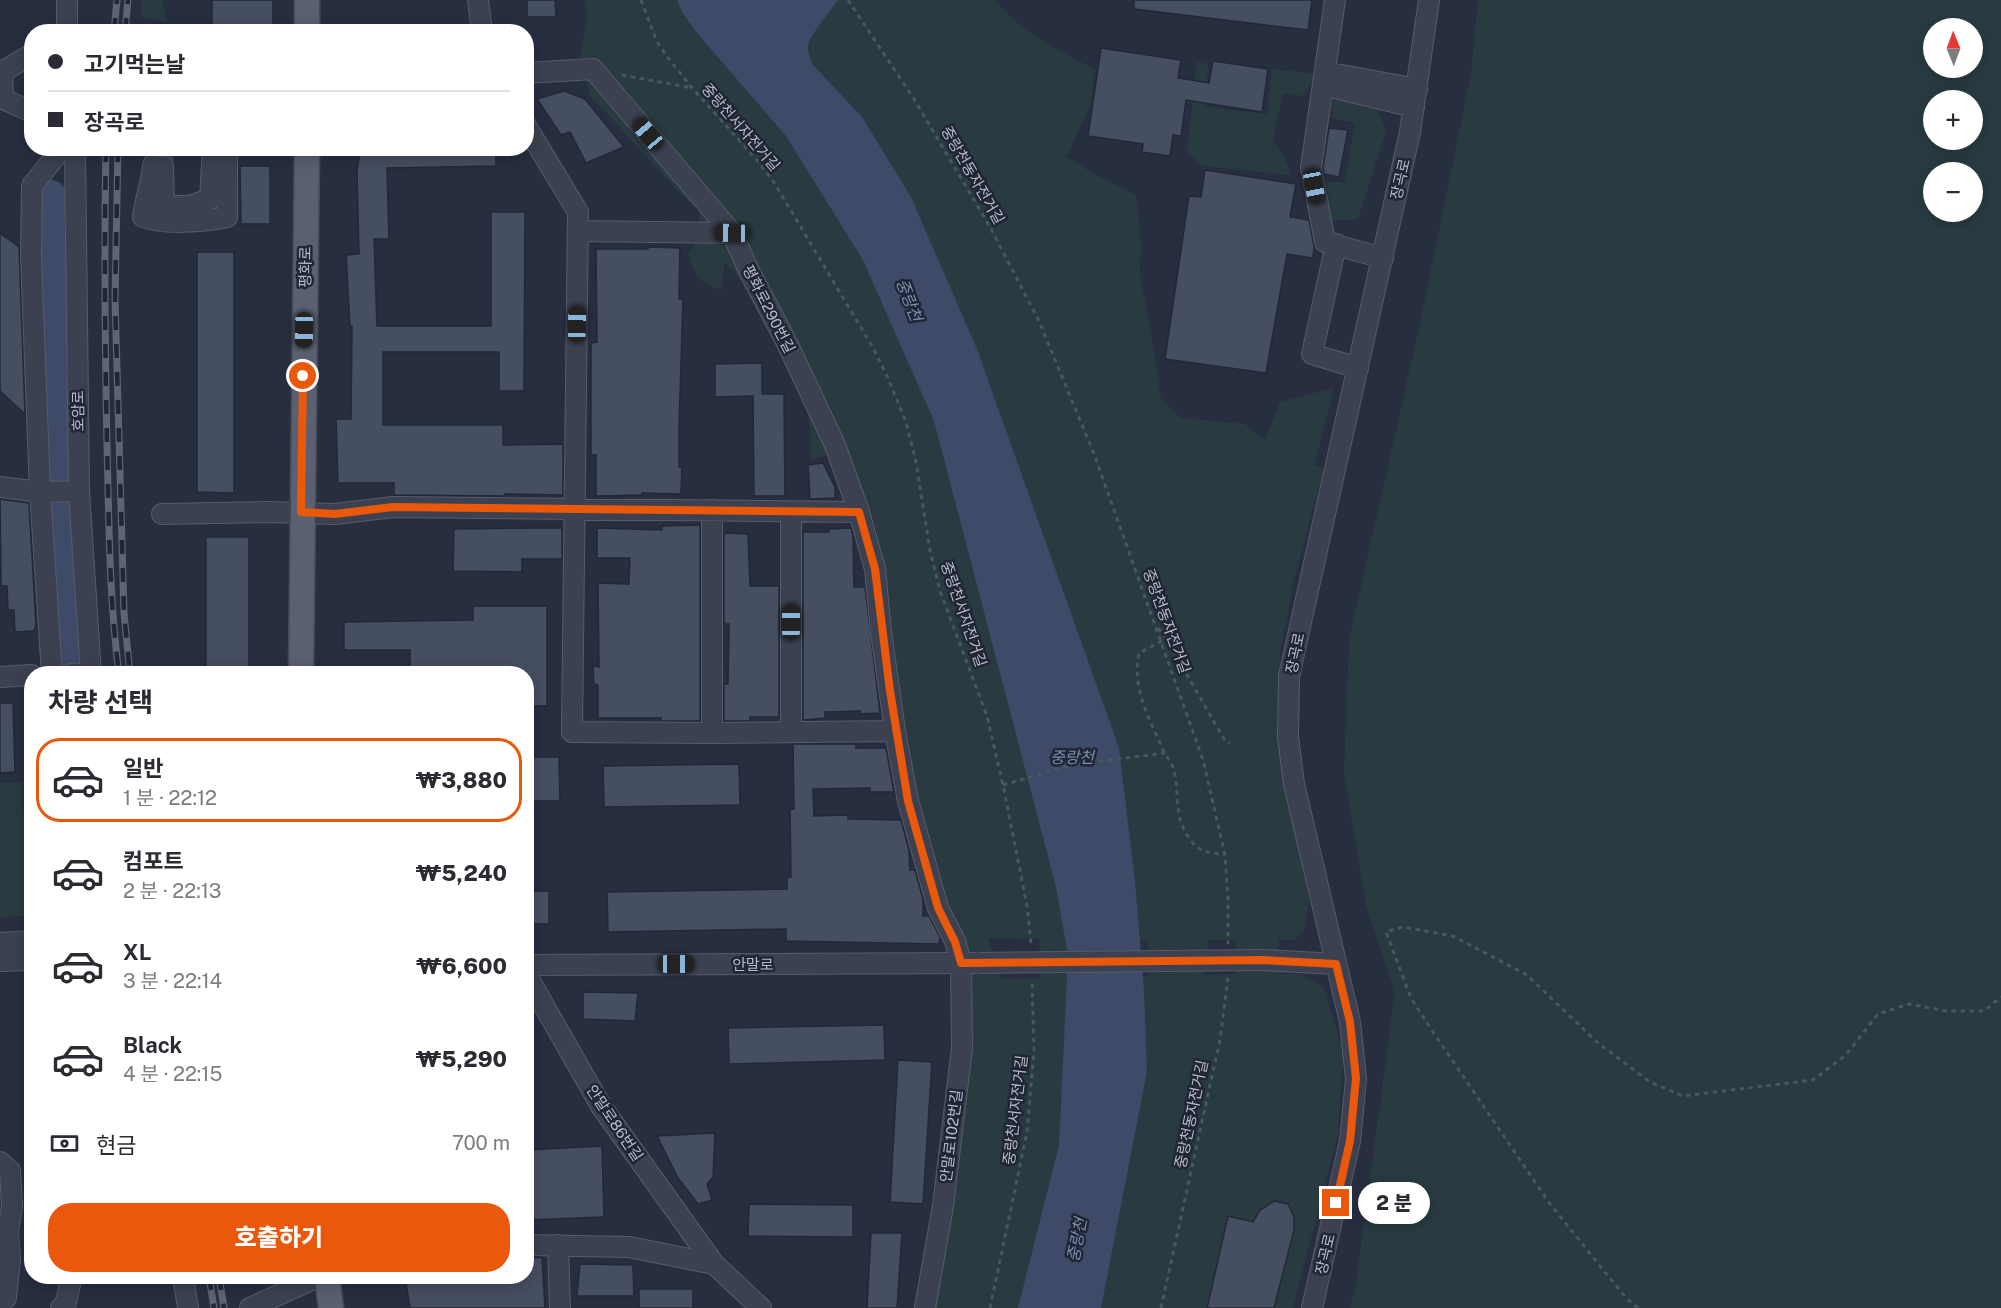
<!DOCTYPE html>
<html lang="ko">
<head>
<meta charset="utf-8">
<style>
	:root { --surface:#fff; --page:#f7f7f7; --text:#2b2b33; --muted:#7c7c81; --line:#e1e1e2; --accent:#ea580c }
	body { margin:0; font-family:"Public Sans","Noto Sans KR",sans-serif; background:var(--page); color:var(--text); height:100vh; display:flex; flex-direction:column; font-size:22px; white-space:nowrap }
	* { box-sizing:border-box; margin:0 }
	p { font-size:20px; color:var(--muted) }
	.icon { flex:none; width:33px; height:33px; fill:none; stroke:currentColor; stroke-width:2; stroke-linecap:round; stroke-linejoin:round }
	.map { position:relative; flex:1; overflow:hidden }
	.sheet { position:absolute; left:24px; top:666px; width:510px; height:618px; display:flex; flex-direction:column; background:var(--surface); border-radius:24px; box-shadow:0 3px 15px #0003 }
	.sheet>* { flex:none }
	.guide { position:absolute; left:24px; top:24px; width:510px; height:132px; border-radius:24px; box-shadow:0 3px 15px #0003; display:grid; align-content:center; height:132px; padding:0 24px; background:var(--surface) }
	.needle { width:39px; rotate:359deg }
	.buttons { position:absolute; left:1923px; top:18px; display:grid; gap:12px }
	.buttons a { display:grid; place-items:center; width:60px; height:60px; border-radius:50%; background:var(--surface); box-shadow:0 3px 15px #0003; font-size:30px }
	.end { position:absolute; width:27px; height:27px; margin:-14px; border:8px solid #ea580c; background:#fff; box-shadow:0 0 0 3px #fff }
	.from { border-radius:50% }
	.bubble { position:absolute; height:42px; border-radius:21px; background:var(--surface); box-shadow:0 3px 15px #0003; font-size:20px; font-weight:800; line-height:42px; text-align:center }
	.car { position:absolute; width:18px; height:36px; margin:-18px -9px; border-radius:8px; box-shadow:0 0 4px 2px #0007; background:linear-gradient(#222 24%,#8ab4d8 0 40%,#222 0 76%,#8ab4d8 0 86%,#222 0) }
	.guide b { display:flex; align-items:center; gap:21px; height:57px; font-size:22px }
	.guide b+b { border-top:2px solid var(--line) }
	.guide i { width:15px; height:15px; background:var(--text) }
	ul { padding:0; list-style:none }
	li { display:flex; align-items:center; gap:18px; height:84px; margin:0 12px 9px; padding:0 12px; border:3px solid transparent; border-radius:24px }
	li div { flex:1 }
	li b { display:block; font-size:22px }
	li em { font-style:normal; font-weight:800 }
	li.selected { border-color:var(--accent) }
	li>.icon { width:54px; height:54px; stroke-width:1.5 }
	h2 { padding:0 24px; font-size:27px; line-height:72px }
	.pay { display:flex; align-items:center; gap:15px; height:66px; padding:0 24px; font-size:22px }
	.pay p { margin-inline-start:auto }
	.primary-button { display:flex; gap:12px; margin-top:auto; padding:12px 24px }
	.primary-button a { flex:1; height:69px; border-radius:24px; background:var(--accent); color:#fff; font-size:24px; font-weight:800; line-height:69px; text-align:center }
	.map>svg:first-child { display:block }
	.green { fill:#293b41; fill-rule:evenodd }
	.water { fill:#3e4a68 }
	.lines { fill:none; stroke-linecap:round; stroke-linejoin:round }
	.river { stroke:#3e4a68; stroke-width:30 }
	.building { fill:#464e61; stroke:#222837; stroke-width:1.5 }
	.minor-tunnel { stroke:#3d4355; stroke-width:20; stroke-dasharray:20 10; stroke-linecap:butt }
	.minor-casing { stroke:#565c6a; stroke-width:22 }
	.major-casing { stroke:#454a59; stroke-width:27 }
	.path { stroke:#47585e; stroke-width:3; stroke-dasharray:4.5 4.5; stroke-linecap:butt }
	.minor { stroke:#3b4150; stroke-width:20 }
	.major { stroke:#596070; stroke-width:24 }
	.rail-casing { stroke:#5d6476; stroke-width:7 }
	.rail { stroke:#202635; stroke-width:4.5; stroke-dasharray:14; stroke-linecap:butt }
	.minor-bridge-casing { stroke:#565c6a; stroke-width:22; stroke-linecap:butt }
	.minor-bridge { stroke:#3b4150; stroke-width:20 }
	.route { stroke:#ea580c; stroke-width:8 }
	.labels { text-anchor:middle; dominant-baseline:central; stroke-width:5; stroke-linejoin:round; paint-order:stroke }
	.street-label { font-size:15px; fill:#b8bcca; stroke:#202635 }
	.water-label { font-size:16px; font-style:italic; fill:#818eb0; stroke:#202635 }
</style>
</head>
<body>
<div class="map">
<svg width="2001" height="1308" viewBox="0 0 2001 1308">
	<rect width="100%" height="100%" fill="#272e40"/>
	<path class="green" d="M141 0H163L166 22 141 17Z
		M584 0H994C1021 32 1059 50 1095 70L1091 102 1067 157 1094 174 1136 195 1141 241 1140 273 1156 363 1161 399 1181 418 1245 424 1265 441 1280 402 1334 388 1314 466 1324 468 1294 580 1280 654 1277 728 1309 901 1304 930 1295 940H1279L1278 974H1300L1324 988 1343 1051 1338 1134 1293 1308H923L972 979 948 917 913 798 885 613 877 531 845 450 811 460 806 363 744 283 725 263 721 290C698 281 696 277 688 253L699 239V211L676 189 589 94 581 55 587 13ZM988 938 1039 939 1041 978 1001 979ZM1083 939 1148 940 1149 976 1088 977ZM1209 940H1236V974L1204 975Z
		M1478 0H2001V1308H1350L1356 1283 1395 992 1366 906 1344 773 1349 639 1418 333 1471 74ZM1972 28V68H1934V28ZM1934 100H1972V140H1934ZM1972 172V212H1934V172Z
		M1197 62 1208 64 1205 107 1267 114 1272 69 1318 74 1303 96 1283 93 1273 140 1284 157 1291 175 1202 166 1187 151Z
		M1333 98 1378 110 1386 131 1358 219 1330 221 1317 180 1345 183 1355 123 1331 118Z
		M22 782 29 916 0 917V783Z"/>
	<path class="water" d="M677 0H838C832 9 809 36 808 46 807 52 811 59 813 65L862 117 911 197 977 349 1119 748 1135 881 1144 990 1147 1071 1101 1308H1018L1059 1145 1068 956 1056 887 934 421 863 260 786 136 697 33 682 12Z"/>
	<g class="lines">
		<path class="river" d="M51 195 56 460 70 674"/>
	</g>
	<path class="building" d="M212 0H273V32H225L212 26Z
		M527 0H555L556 17H527Z
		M1134 0H1312L1308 30 1134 9Z
		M1101 48 1181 60 1178 78 1209 83 1213 61 1268 69 1262 112 1186 100 1181 136 1173 135 1170 156 1142 152 1143 144 1088 136Z
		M564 91 585 99 624 147 586 163 570 132 561 135 537 99Z
		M1329 128 1348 130 1339 177 1324 174 1323 168Z
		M148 148H174L173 159 163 154H148Z
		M364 148H496V166L387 168 389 239H374L377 326H491V212H525L524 391H499V352H383V425H503V445L563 444V495L505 494V496L394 495V483H338L336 419H351L352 326H350L346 255 359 254 357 170 360 152Z
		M240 166H270V224H241Z
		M1205 170 1296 184 1290 217 1309 220 1314 246 1313 258 1287 254 1266 373 1165 359 1189 196 1201 197Z
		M0 233 19 247 25 414 0 391Z
		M648 247 680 248 679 299H683L679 427V467H682L681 494 642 493V495L596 496V455H591V343L597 342 596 249H648Z
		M197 252H234V493L197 492Z
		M762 363V394H784L785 496H754L753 396 715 397V364Z
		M823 463 835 487V498L810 499 808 465Z
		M0 499 29 503 36 625 34 631 15 632 14 610H8L7 586H1Z
		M700 525V721H661V718H598V685L594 684 593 666 599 667 598 583 629 584 630 558H597V528L662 530V526Z
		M537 528H562V559H522V572L453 571 454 529Z
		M851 528 853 536 854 587H865L880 713 860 714V711L825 712V718L803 720V532H829V529Z
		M724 533 748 534 750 586H779V717H750V721H724V684H728L729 624H725L724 621Z
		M206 537H249V674H206Z
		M473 606H547V706H526V674H410V650H344V622L473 620Z
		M0 703H13L15 772 0 773Z
		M793 744H856V748H886L894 792H870V788L813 789 814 816 848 815V819L901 820 909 850 910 870H915L923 899V916H929L940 937 939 944 786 941V929L608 932 607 892 787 889V877H791L790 809H794Z
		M526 757H559L560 801H526Z
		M739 764 740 805 604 807 603 766Z
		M526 891H549V924H526Z
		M583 992 638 993 635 1021 583 1019Z
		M884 1025 885 1060 729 1064 728 1028Z
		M898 1060 932 1062 923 1204 890 1202Z
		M715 1133 713 1177 707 1184 712 1200 698 1204 678 1178 657 1136Z
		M602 1146 604 1217 526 1220V1150Z
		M1274 1201 1288 1204 1294 1217V1230L1274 1308H1207L1228 1216 1253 1222 1260 1210Z
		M749 1204 853 1205V1237L748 1236Z
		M871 1233H902L897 1308H867Z
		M542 1257 545 1308H410L405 1276H526V1258Z
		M580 1264 633 1265 634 1296H577Z
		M639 1289H693V1308H639Z"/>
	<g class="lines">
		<path class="minor-tunnel" d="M163 166 165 148"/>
		<defs>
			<path id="minor" d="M67 0V32
				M478 0 482 32
				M1335 0 1311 168 1325 242 1383 258
				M32 54 2 72 3 99 32 112
				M1325 72 1417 89
				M526 73 593 69 732 233 750 273 786 341 835 445 859 512 875 569 881 632 895 731 908 801 938 908 955 941 961 963 962 1048 943 1206 925 1308
				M1323 85 1414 107
				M526 126 578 212 572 732 712 733 895 731
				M75 148 79 491 91 674
				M153 165C152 183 145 198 143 217 165 225 204 222 227 217V148
				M163 166 164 206H190L210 199 213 148
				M578 231 732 233
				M1336 244 1312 354 1358 368
				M0 487 40 492 79 491
				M712 510V733
				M162 514 269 512 335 514 393 507 859 512
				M52 674 40 492 31 256 32 186 62 148
				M72 674 90 673
				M0 677 32 675
				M791 732V512
				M0 943 32 941
				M1263 960 1336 964
				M0 961 32 960
				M526 965 974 963
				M526 974 601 1106 714 1264
				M0 1162 10 1171 12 1206 8 1232 10 1260 6 1298 0 1304
				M526 1245 629 1247 714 1264 761 1308
				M558 1245 560 1308
				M183 1276 188 1308
				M61 1308 66 1302 72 1276
				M250 1308 320 1276
				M1312 1308 1350 1141 1356 1079 1350 1022 1294 784 1288 737 1289 676 1410 132 1429 0"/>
			<path id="major" d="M307 0V32
				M301 674 307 148
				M327 1276 331 1308"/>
		</defs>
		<use href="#minor" class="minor-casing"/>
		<use href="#major" class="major-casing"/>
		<path class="path" d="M641 0 657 42 669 59 693 89 758 161 775 184 872 346 887 376 906 422 916 462 930 550 940 591 987 716 1003 785 1027 906 1031 944
			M848 0 914 99 990 227 1039 321 1094 454 1203 760 1225 855 1228 900V944
			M622 75 692 88
			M1158 628 1167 640 1224 739 1230 743
			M1162 641 1139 653C1131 687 1150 720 1163 750 1167 757 1172 763 1174 771 1180 795 1173 815 1189 838 1199 853 1208 852 1225 855
			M1003 785 1071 765 1165 753
			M990 1308 1027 1132 1034 1052 1032 981
			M1161 1308 1220 1040 1228 978
			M1638 1308 1626 1298 1550 1204 1433 1032 1411 998 1386 932 1403 927 1453 936 1527 975 1598 1043 1650 1082 1683 1096 1813 1080 1846 1055 1878 1014 1909 1004 1947 1011H1984L2001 997"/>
		<use href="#minor" class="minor"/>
		<use href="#major" class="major"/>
		<defs>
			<path id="rail" d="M114 32 117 0
				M125 32 128 0
				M106 148C104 248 105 346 107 445 109 521 109 598 119 674
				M118 148 115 299 124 613 130 674
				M209 1276 214 1308
				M219 1276 224 1308"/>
		</defs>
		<use href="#rail" class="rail-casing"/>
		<use href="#rail" class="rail"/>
		<defs>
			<path id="minor-bridge" d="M979 963 1263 960"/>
		</defs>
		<use href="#minor-bridge" class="minor-bridge-casing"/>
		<use href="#minor-bridge" class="minor-bridge"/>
	</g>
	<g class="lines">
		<path class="route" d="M303 376 301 512 335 514 393 507 859 512 875 569 890 691 908 801 938 908 955 942 961 963 1263 960 1336 964 1350 1022 1356 1078 1350 1141 1336 1203"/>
	</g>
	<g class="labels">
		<g class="street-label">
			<text transform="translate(741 127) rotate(49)">중랑천서자전거길</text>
			<text transform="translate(973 175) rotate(60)">중랑천동자전거길</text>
			<text transform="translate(1400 179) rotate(-77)">장곡로</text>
			<text transform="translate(305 267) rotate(-89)">평화로</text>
			<text transform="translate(769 309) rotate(63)">평화로290번길</text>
			<text transform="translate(78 411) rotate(-91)">호암로</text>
			<text transform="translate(964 614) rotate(71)">중랑천서자전거길</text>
			<text transform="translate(1167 621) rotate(70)">중랑천동자전거길</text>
			<text transform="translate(1295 653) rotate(-78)">장곡로</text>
			<text x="753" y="964">안말로</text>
			<text transform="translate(1015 1110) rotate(-83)">중랑천서자전거길</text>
			<text transform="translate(1191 1114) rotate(-78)">중랑천동자전거길</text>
			<text transform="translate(615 1123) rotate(56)">안말로86번길</text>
			<text transform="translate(951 1136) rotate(-83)">안말로102번길</text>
			<text transform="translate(1325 1254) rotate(-77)">장곡로</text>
		</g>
		<g class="water-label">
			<text transform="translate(909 300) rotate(69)">중랑천</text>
			<text x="1072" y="757">중랑천</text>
			<text transform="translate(1077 1240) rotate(-79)">중랑천</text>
		</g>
	</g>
</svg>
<div class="buttons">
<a><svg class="needle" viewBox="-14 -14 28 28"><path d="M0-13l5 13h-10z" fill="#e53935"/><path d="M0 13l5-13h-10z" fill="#7c7c81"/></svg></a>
<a>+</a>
<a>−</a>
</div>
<i class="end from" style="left:303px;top:376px"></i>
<i class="end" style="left:1336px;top:1203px"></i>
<div class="bubble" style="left:1358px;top:1182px;width:72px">2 분</div>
<i class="car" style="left:648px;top:134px;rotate:320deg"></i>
<i class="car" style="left:1314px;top:186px;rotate:169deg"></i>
<i class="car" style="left:732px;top:233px;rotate:271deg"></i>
<i class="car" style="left:577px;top:324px;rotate:1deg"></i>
<i class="car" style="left:304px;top:330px;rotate:181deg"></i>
<i class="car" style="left:791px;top:622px;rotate:0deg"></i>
<i class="car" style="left:676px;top:964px;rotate:90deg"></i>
<div class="guide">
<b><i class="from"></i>고기먹는날</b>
<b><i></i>장곡로</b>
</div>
<section class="sheet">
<h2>차량 선택</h2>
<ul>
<li class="selected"><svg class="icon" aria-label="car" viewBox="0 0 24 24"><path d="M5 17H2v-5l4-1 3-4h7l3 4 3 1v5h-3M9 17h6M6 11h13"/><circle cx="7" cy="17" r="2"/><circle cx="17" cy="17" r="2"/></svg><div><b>일반</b><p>1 분 · 22:12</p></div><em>₩3,880</em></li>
<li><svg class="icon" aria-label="car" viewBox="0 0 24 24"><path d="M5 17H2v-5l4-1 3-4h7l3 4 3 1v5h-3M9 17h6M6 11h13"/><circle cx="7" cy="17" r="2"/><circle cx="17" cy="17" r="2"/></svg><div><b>컴포트</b><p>2 분 · 22:13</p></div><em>₩5,240</em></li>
<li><svg class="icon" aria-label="car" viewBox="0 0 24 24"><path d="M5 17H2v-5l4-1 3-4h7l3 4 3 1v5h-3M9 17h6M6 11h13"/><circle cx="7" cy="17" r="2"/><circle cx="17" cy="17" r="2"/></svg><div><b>XL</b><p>3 분 · 22:14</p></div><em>₩6,600</em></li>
<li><svg class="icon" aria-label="car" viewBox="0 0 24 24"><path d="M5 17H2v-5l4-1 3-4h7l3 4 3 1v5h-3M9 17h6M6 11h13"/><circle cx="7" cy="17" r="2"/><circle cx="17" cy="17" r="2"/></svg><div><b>Black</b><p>4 분 · 22:15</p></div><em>₩5,290</em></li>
</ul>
<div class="pay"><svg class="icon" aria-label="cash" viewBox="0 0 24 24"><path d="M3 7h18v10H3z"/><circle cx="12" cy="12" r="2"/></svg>현금<p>700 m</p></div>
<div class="primary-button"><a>호출하기</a></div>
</section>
</div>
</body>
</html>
